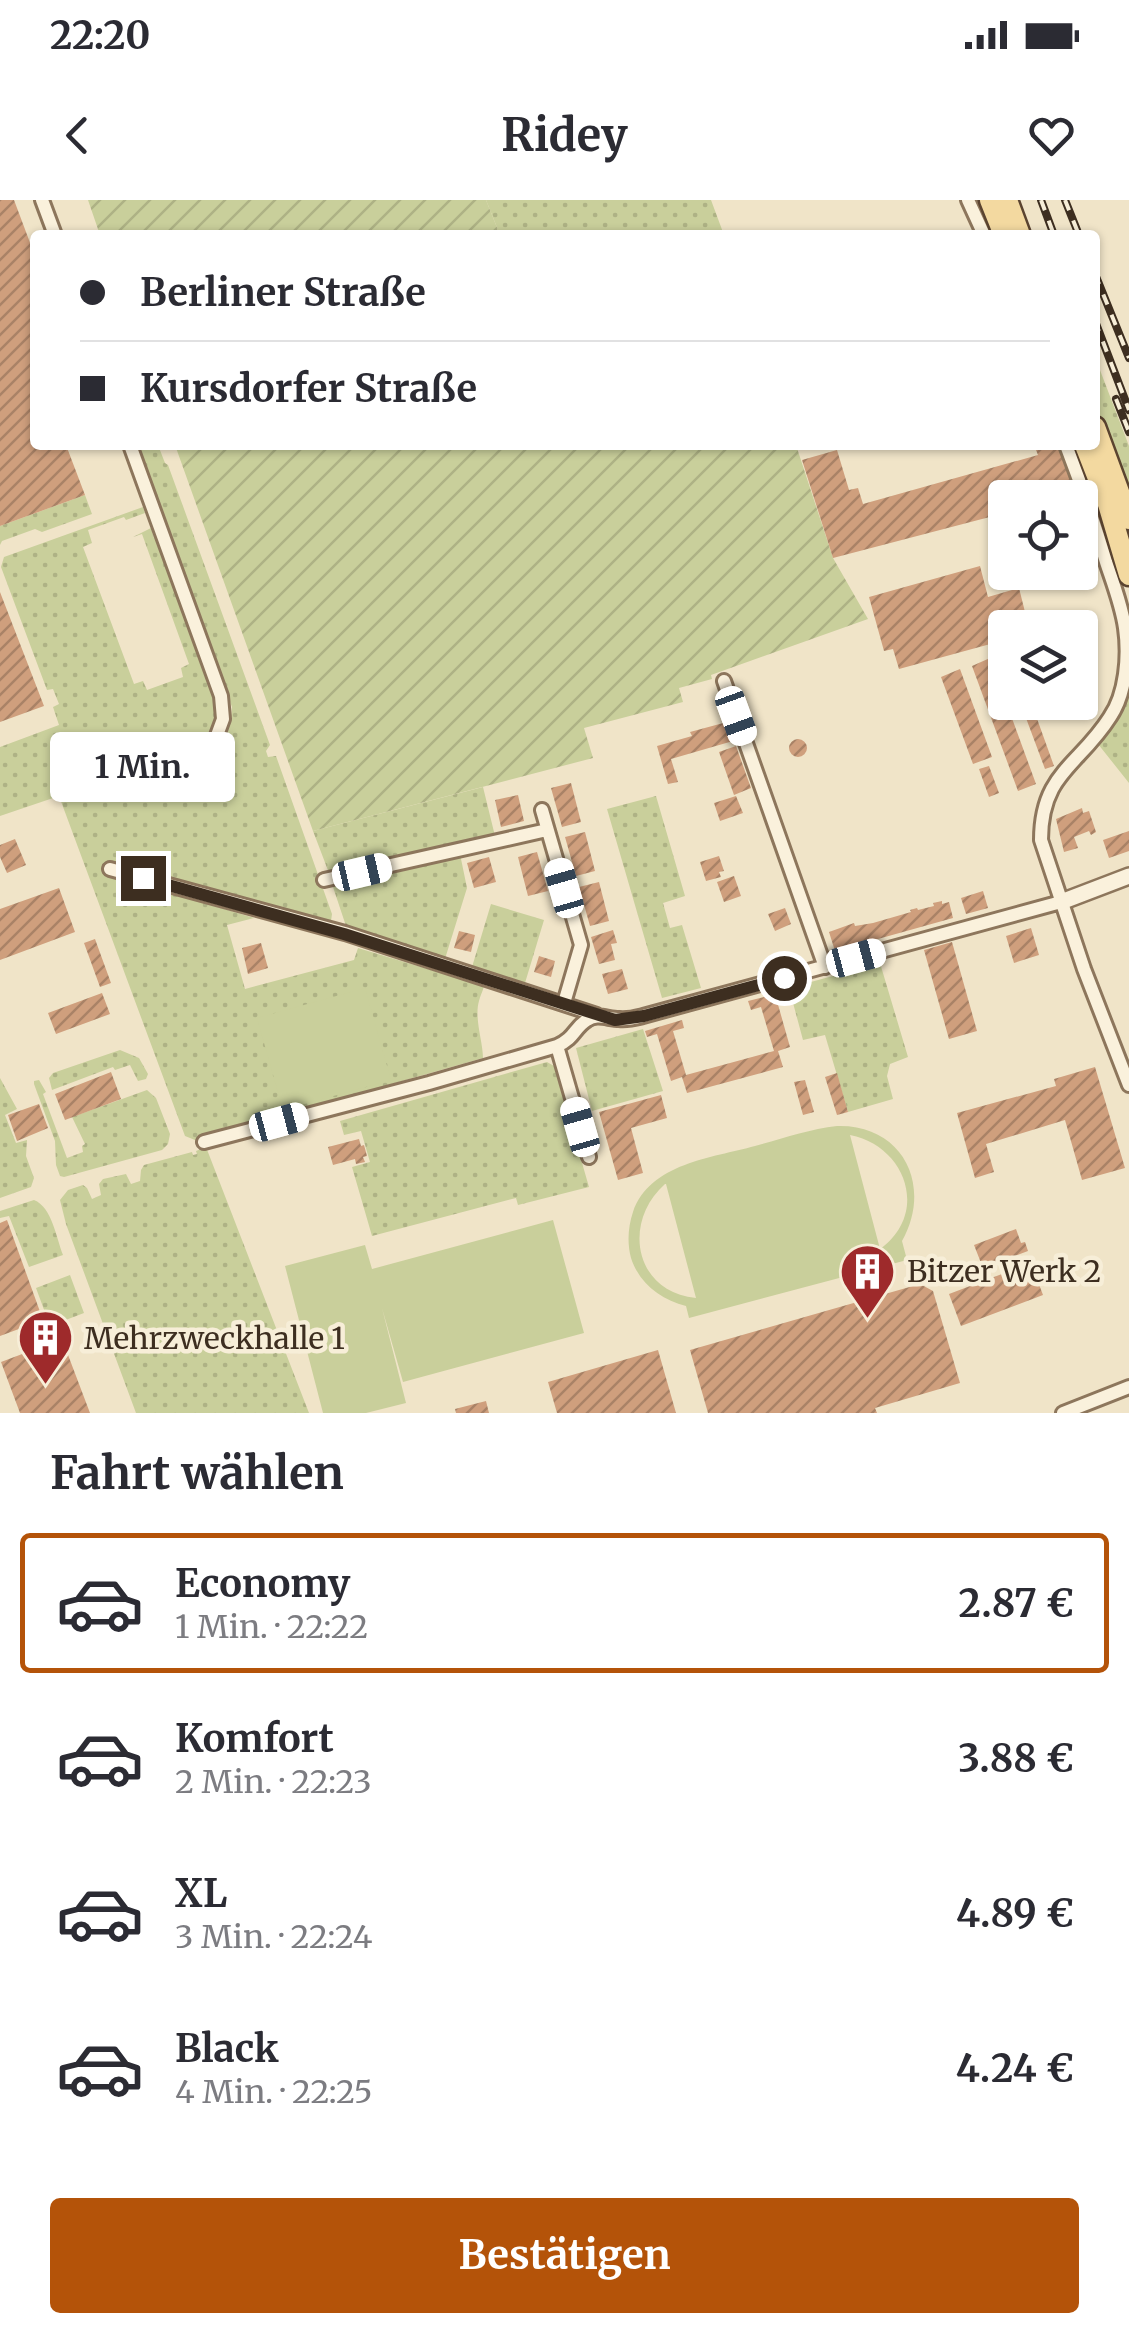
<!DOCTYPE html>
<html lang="de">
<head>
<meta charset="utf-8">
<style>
	:root { --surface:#fff; --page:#f7f7f7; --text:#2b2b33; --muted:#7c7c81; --line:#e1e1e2; --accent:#b45309 }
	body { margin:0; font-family:Merriweather,serif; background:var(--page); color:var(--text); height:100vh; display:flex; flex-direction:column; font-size:38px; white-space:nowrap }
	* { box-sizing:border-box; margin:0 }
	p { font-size:32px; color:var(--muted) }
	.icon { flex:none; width:55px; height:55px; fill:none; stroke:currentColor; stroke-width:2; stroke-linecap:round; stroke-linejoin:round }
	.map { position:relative; height:1213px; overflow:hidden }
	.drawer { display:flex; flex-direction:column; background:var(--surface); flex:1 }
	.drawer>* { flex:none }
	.banner { position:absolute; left:30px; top:30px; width:1070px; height:220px; border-radius:10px; box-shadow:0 2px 8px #0004; display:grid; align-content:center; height:220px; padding:0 50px; background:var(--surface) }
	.buttons { position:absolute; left:988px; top:280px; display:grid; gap:20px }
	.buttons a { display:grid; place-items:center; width:110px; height:110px; border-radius:10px; background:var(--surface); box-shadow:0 2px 8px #0004; font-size:50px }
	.end { position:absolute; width:45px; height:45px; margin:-22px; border:12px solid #3d2e20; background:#fff; box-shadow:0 0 0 5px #fff }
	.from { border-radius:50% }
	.bubble { position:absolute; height:70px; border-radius:10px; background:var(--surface); box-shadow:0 2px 8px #0004; font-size:32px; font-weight:700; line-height:70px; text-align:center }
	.car { position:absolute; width:30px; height:60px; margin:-30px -15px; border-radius:12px; box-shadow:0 0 8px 2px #0007; background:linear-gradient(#fff 24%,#345 0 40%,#fff 0 76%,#345 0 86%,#fff 0) }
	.banner b { display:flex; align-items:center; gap:35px; height:95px; font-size:38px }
	.banner b+b { border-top:2px solid var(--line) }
	.banner i { width:25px; height:25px; background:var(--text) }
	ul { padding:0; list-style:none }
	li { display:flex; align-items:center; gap:30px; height:140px; margin:0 20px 15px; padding:0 30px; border:5px solid transparent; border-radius:10px }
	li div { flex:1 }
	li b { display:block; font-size:38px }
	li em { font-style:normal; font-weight:700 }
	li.active { border-color:var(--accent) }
	li>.icon { width:90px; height:90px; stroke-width:1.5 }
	h2 { padding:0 50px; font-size:45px; line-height:120px }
	.action { display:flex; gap:20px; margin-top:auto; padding:20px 50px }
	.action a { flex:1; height:115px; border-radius:10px; background:var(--accent); color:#fff; font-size:40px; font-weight:700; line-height:115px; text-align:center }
	.status { display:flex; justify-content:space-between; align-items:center; height:70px; padding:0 50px; background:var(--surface); direction:ltr }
	.status svg { height:28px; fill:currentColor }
	header { display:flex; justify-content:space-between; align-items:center; height:130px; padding:0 50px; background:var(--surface); font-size:45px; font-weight:700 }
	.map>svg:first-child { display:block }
	.grass { fill:url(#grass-dots) }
	.garden { fill:url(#garden-furrows) }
	.pitch { fill:#c9cf9b; fill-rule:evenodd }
	.building { fill:url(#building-hatch) }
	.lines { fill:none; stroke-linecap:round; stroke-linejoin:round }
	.minor-casing { stroke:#8d765c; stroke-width:18 }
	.tertiary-casing { stroke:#8d765c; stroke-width:20 }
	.primary-casing { stroke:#5b4430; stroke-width:25 }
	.minor { stroke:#faf1dc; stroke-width:12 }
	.tertiary { stroke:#faf1dc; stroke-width:15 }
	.primary { stroke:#f3d9a0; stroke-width:20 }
	.rail-casing { stroke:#3d2e20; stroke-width:8 }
	.rail { stroke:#f7eed8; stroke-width:4; stroke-dasharray:11; stroke-linecap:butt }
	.route { stroke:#3d2e20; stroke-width:12 }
	.labels { text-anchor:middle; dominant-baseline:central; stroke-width:9; stroke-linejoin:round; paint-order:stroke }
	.poi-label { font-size:30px; fill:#3d2e20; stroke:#f7eed8; text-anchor:start }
</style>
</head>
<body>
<div class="status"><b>22:20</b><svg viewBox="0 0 49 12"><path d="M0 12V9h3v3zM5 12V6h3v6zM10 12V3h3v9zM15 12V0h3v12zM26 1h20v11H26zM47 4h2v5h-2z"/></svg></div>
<header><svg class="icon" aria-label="back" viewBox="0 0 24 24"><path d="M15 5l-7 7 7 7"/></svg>Ridey<svg class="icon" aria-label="heart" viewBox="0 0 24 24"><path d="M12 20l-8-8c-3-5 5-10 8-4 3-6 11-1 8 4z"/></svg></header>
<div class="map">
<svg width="1129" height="1213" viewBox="0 0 1129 1213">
	<defs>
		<pattern id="grass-dots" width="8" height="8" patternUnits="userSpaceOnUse" patternTransform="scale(2.5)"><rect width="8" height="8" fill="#c9cf9b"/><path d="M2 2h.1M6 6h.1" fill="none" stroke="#aeb285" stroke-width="1.8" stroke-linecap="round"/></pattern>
		<pattern id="garden-furrows" width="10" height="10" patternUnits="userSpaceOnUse" patternTransform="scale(2.5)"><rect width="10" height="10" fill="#c9cf9b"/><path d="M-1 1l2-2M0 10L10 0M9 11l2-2" fill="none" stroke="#aeb285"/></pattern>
		<pattern id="building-hatch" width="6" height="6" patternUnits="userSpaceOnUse" patternTransform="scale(2.5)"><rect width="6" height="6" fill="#cf9f7d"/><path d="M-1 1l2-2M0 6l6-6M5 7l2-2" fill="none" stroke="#a98266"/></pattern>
	</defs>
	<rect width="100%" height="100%" fill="#f0e4c8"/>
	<path class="grass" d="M486 0H711L724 35H500Z
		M1095 157 1129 246V303L1095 210Z
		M138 245H158L165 263 168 265 270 545 266 551 268 557 276 556 332 714 330 728 108 663 109 674 254 718 227 725 245 789 354 760 358 748 484 786C483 791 480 796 479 801 474 818 483 842 483 858L202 938 195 940 185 936 59 596 0 616V547L59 525 53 507 59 504 53 489 47 490 1 367 4 357 143 307 145 313 126 320 124 317 88 330 92 343 83 347 134 484 143 481 147 490 183 477 181 468 189 464 142 334 133 337 151 328 154 338 156 337 215 497C227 541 188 548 156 560L161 573C199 562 229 552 232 507Z
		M85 295 92 314 42 332 35 329 2 341 0 345V326Z
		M1129 491V583L1098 544C1113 529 1122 510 1129 491Z
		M483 587 495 636 329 673 313 631Z
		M656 596 685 696 663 703 670 728 682 725 701 788 662 798 607 609Z
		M460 654 467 688 444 762 352 733 346 726 333 687 336 683Z
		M491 704 544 720 525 783 472 767Z
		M880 763 908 857 890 864 887 876 893 899 848 912 825 835 803 840 789 788Z
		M643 829 663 891 592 911 576 848Z
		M120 850 139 858 148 874 146 879 138 881 130 865 115 870 113 867 52 890 49 878 53 873Z
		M547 862 554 866 589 987 518 1005 516 998 372 1036 352 967 370 962 361 931 344 935 340 921Z
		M0 878 17 909 5 915 16 943 27 940 26 956 34 978 31 987 0 998Z
		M39 880 46 892 43 894 67 958 83 952 82 946 85 944 72 917 147 890 156 898 170 934 168 944 162 950 64 977 60 976 56 965 55 941 34 884V881Z
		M206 947 309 1213H136L66 1024 60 1000 68 990 83 985 87 988 92 999 101 995 99 984 103 979 126 974 131 984 140 981 141 970 144 965 192 952 193 955 197 954 196 951Z
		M34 1000C52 1007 56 1037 63 1055L29 1067 9 1016 0 1018V1011Z
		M70 1075 84 1113 50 1126 36 1088Z"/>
	<path class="garden" d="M88 0H486L500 35H100Z
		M175 245H796L833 358 868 419 711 475 712 479 679 488 683 502 584 528 593 558 313 631Z"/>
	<path class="pitch" d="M365 788 391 880 283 910 257 818Z
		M837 926C903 924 933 986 902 1041L907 1060 689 1118 686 1106C661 1100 639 1083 631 1058 627 1043 628 1027 633 1012 650 963 712 958 755 946 782 939 809 929 837 926ZM850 935C906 946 930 1013 880 1049ZM665 984H666L696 1098C634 1092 622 1022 665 984Z
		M553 1020 584 1133 403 1182 382 1108 406 1203 366 1213H323L285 1066 365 1045 372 1069Z"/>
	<path class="building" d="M0 0H14L35 56V245H66L85 295 0 326Z
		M1034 245H1060L1078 291 1061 298H1005V313L833 358 802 260 837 250 849 290 858 288 863 304 1038 255Z
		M980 366 988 397 1019 388 1029 428H1005V440L899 469 893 449 884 451 869 397Z
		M0 392 44 506 0 522Z
		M990 458 1036 584 1018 591 972 466Z
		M960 469 992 557 973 564 941 477Z
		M1020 502H1031L1054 566 1045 569Z
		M727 522 733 541 671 559 678 582 668 584 657 546 692 536 690 532Z
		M789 548a9 9 0 1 1 18 0a9 9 0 1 1-18 0Z
		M736 546 751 588 734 595 719 552Z
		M989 566 999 593 989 597 979 569Z
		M571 583 581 622 562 627 551 588Z
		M518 595 524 621 501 627 495 600Z
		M736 596 743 613 720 621 714 603Z
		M1082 608 1083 613 1089 611 1096 632 1091 635 1089 631 1074 637 1078 648 1064 652 1056 619Z
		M1129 631V651L1109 658 1103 640Z
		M585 632 595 671 576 676 565 637Z
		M15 639 26 665 7 673 0 657V645Z
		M537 652 548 691 528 696 518 657Z
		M719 656 724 671 719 672 721 677 706 681 700 662Z
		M489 657 496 682 474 688 467 663Z
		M734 676 741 696 724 702 717 682Z
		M599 682 609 721 590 726 579 687Z
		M59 688 75 732 0 760V709Z
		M983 691 988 708 966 714 961 698Z
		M942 701V704L949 702 953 718 835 751 829 732 854 723 855 726 873 723 911 712 910 710 917 708 918 710 934 706 933 703Z
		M785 708 791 724 775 731 768 714Z
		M1031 728 1039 755 1014 763 1006 736Z
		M613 730 617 743 611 744 615 760 599 764 591 737Z
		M459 731 475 735 471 752 454 748Z
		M95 739 111 783 100 787 84 743Z
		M952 742 977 831 949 839 924 750Z
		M261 743 268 768 248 774 242 748Z
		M539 756 555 761 551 777 534 772Z
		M622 769 628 789 608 794 602 774Z
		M785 792 787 798 777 801 790 847 778 851 783 867 687 893 682 877 671 881 657 834 647 837 645 831 682 820 684 828 673 831 686 875 774 851 761 807 751 810 748 801Z
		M102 793 110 814 56 834 48 813Z
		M1095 867 1125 968 1082 980 1065 920 986 944 994 972 975 978 957 913 1056 886 1054 879Z
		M111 872 121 899 65 920 55 894Z
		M837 873 848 912 837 915 825 877Z
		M805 880 814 912 803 915 794 882Z
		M661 895 667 918 631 928 643 973 618 980 599 912Z
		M39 904 48 928 17 941 8 915Z
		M359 939 361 946 364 945 367 956 363 957 365 962 356 964 355 959 333 965 328 947Z
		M7 1020 43 1120 0 1136V1023Z
		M1016 1029 1021 1043 1025 1042 1028 1051 983 1068 974 1045Z
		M1031 1063 1043 1095 961 1126 949 1094Z
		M920 1084 933 1091 960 1183 875 1208 877 1213H708L690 1150Z
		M62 1139 90 1213H20L1 1162Z
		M658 1150 676 1213H557L548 1182Z
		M486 1201 489 1213H456L455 1209Z"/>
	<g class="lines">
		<defs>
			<path id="minor" d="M42 0 55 35
				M968 0 984 35
				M130 245 221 496 223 519 216 538
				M1066 245C1081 284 1094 322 1106 362 1113 383 1122 406 1125 428 1129 456 1126 494 1110 517 1079 566 1041 573 1041 640L1084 769 1129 885
				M724 481 825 767
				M542 610 581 745 564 803
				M110 669 345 733 597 815
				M324 680 547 630
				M557 846 589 957
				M204 942 429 883 557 846C575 838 574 828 587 820 597 813 608 819 619 819 628 820 635 818 643 816L1061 702
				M1063 1213 1129 1187"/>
			<path id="tertiary" d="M1061 702 1129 676"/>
			<path id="primary" d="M990 0 1004 35
				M1007 0 1020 35
				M1095 227 1129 319
				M1085 245 1108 304 1129 375"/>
		</defs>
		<use href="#minor" class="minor-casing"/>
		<use href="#tertiary" class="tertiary-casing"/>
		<use href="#primary" class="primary-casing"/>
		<use href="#minor" class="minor"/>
		<use href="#tertiary" class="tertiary"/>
		<use href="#primary" class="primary"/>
		<defs>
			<path id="rail" d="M1041 0 1054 35
				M1065 0 1079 35
				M1095 74 1129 158
				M1095 121 1129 210
				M1116 199 1129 232"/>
		</defs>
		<use href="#rail" class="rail-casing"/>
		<use href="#rail" class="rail"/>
	</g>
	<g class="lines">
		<path class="route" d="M143 678 344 734 615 820 644 816 784 778"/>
	</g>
	<defs>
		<symbol id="building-pin" viewBox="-11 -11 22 30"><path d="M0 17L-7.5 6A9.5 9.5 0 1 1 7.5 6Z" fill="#9e2a2b" stroke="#f7eed8"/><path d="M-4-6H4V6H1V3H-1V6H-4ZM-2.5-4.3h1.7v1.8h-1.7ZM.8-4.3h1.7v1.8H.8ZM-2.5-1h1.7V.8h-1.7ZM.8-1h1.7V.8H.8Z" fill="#fff"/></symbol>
	</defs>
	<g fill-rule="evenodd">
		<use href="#building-pin" x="836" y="1040" width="63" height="86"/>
		<use href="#building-pin" x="14" y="1106" width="63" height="86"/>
	</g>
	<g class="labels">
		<g class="poi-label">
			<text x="907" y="1071">Bitzer Werk 2</text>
			<text x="84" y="1138">Mehrzweckhalle 1</text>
		</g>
	</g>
</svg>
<div class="buttons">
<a><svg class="icon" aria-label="locate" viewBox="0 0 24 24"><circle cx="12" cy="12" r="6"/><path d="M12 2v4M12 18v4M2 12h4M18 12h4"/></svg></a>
<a><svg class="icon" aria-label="layers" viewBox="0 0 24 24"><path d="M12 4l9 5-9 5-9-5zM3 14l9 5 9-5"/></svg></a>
</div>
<i class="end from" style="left:784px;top:778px"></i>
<i class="end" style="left:143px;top:678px"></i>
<div class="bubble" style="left:50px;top:532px;width:185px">1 Min.</div>
<i class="car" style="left:736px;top:516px;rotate:160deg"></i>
<i class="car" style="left:362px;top:672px;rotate:77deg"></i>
<i class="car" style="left:564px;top:688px;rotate:344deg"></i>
<i class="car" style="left:856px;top:758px;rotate:75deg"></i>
<i class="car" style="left:279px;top:922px;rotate:75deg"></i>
<i class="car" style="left:580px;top:927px;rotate:344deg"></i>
<div class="banner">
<b><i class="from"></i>Berliner Straße</b>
<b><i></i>Kursdorfer Straße</b>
</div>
</div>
<section class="drawer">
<h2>Fahrt wählen</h2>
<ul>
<li class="active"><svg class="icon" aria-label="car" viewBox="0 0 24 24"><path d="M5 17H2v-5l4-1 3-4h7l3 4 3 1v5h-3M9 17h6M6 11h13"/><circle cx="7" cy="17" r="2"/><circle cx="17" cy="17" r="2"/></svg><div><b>Economy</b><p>1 Min. · 22:22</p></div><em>2.87 €</em></li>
<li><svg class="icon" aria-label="car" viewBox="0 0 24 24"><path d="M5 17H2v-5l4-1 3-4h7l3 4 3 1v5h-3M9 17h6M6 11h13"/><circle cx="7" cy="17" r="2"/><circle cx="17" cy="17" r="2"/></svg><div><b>Komfort</b><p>2 Min. · 22:23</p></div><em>3.88 €</em></li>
<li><svg class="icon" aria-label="car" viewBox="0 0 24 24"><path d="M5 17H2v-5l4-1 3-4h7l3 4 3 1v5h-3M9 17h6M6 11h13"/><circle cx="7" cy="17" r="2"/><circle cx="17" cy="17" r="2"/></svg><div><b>XL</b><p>3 Min. · 22:24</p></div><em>4.89 €</em></li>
<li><svg class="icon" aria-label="car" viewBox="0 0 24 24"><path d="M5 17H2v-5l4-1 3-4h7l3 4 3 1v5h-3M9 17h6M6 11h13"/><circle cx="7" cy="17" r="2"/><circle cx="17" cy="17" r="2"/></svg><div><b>Black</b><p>4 Min. · 22:25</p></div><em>4.24 €</em></li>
</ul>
<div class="action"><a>Bestätigen</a></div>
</section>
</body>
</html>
